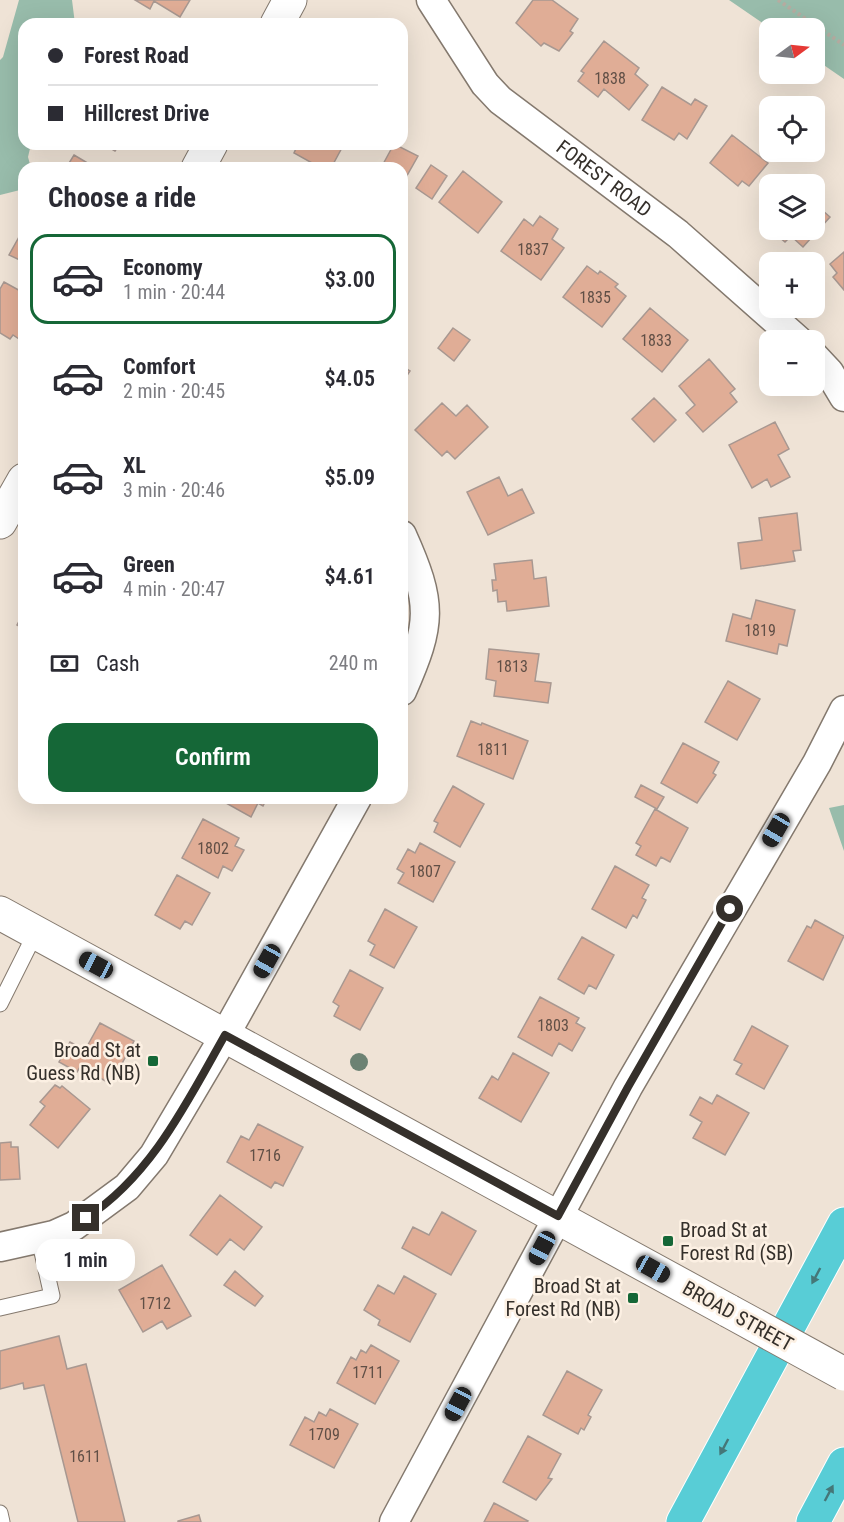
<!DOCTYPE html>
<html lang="en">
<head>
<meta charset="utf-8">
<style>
	:root { --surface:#fff; --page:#f7f7f7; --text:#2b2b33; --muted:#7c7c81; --line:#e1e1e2; --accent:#156737 }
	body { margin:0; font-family:"Roboto Condensed",sans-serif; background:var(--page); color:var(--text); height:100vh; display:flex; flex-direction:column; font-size:22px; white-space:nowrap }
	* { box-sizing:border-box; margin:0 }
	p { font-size:20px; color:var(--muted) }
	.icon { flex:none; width:33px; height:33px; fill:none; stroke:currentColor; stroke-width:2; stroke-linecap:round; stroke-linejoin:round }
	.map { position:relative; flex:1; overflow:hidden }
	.details { position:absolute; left:18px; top:162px; width:390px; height:642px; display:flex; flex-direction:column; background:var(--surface); border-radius:18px; box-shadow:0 6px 24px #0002 }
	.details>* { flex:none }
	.hud { position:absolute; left:18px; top:18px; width:390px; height:132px; border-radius:18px; box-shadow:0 6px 24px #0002; display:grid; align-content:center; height:132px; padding:0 30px; background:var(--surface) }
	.needle { width:39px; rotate:75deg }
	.controls { position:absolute; left:759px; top:18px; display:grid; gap:12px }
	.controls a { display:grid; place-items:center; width:66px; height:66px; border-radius:12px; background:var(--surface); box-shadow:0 6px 24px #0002; font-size:30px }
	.end { position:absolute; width:27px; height:27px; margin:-14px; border:8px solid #35302b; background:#fff; box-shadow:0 0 0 3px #fff }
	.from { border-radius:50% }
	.bubble { position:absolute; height:42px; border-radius:18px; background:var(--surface); box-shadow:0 6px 24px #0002; font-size:20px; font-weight:600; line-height:42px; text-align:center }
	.car { position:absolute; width:18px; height:36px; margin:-18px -9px; border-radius:8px; box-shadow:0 0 4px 2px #0007; background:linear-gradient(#222 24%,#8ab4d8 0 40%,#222 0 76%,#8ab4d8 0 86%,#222 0) }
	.hud b { display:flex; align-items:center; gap:21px; height:57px; font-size:22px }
	.hud b+b { border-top:2px solid var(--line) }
	.hud i { width:15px; height:15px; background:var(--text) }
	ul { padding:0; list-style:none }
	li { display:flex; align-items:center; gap:18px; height:90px; margin:0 12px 9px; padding:0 18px; border:3px solid transparent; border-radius:18px }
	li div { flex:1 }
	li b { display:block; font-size:22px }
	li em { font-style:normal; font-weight:600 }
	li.on { border-color:var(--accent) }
	li>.icon { width:54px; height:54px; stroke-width:1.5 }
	h2 { padding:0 30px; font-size:27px; line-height:72px }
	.pay { display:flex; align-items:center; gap:15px; height:66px; padding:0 30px; font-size:22px }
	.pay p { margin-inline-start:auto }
	.button { display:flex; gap:12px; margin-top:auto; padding:12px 30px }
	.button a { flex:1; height:69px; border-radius:18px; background:var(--accent); color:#fff; font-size:24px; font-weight:600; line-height:69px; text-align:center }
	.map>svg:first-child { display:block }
	.green { fill:#98bcab }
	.building { fill:#e0ad96; stroke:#a89891; stroke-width:1.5 }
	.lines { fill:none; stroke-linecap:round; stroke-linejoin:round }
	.service-casing { stroke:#84796e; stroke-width:17 }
	.minor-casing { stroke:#84796e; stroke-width:31 }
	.secondary-casing { stroke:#84796e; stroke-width:35 }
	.motorway-casing { stroke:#fff; stroke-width:35 }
	.path { stroke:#b6aca1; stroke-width:4; stroke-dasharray:3 3; stroke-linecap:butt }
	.service { stroke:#fff; stroke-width:15 }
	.minor { stroke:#fff; stroke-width:28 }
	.secondary { stroke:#fff; stroke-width:33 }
	.motorway { stroke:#58cdd6; stroke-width:33 }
	.secondary-bridge-casing { stroke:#84796e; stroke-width:35; stroke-linecap:butt }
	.secondary-bridge { stroke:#fff; stroke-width:33 }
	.tree { fill:#6c8273 }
	.oneway { fill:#457778 }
	.route { stroke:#35302b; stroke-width:8 }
	.poi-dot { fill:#156737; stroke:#fcf0e3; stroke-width:2 }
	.labels { text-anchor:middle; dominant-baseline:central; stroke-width:5; stroke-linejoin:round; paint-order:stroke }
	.number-label { font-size:16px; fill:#604f46 }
	.street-label { font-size:20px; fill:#35302b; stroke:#fcf0e3 }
	.poi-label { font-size:20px; fill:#35302b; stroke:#fcf0e3; text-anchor:end }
</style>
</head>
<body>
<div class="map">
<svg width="844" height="1522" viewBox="0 0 844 1522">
	<rect width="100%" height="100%" fill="#efe3d6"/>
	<path class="green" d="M19 0H72L75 24H24V144H31L28 157 31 168H24V189L0 195V60L3 57Z
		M729 0H844V79L815 59 814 28H770Z
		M844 805V851L829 808Z"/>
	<path class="building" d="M135 0H190L180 17 154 1 150 9Z
		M533 0H552L578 19 570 31 573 33 559 51 544 43 541 46 516 23Z
		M604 41 639 68 635 74 648 85 629 110 604 89 598 97 578 81 584 73 581 71Z
		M662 87 691 105 695 99 707 106 687 139 679 133 674 140 642 120Z
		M732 135 768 163 749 186 742 181 738 186 710 163Z
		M103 144H120L115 151Z
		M298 144H344L331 168H321L294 153Z
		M394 144 418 156 405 179 402 178V168L382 166Z
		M74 155 96 168H66Z
		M431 165 447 176 432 199 416 188Z
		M463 171 502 202 478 233 439 202Z
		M814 203 830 217 803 247 791 236 785 242 771 230H814Z
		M540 216 558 229 552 239 564 248 541 280 501 251 524 219 533 226Z
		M24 236V262L9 255 19 237 23 239Z
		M844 252V290L833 277 837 273 830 264Z
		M587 266 598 274 600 271 618 284 615 287 626 296 602 327 563 297Z
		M4 282 24 293V330L19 339 13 335 10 339 0 333V289Z
		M650 308 688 340 662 372 623 339Z
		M453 328 470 340 454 361 438 348Z
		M709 359 735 389 730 393 737 402 703 432 686 413 695 405 679 386Z
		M402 366 410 371 402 383Z
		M654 398 676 420 654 442 632 419Z
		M442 403 456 416 467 405 488 427 455 459 447 451 442 456 415 430Z
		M775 422 789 449 778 455 790 477 771 487 767 479 752 488 729 445Z
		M499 477 508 496 522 489 534 513 488 535 467 492Z
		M797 513 801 550 793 551 795 561 741 569 738 543 762 540 759 518Z
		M532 560 534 579 546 577 549 606 507 611 506 601 498 602 497 590 493 591 492 580H496L494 564Z
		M756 600 795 610 787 646 779 644 777 654 726 641 733 614 751 619Z
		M24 612V629L17 625Z
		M489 649 539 654 535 681 551 683 548 703 494 696 496 681 486 679Z
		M728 681 760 699 737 740 705 722Z
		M471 721 481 725 482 723 528 741 513 779 457 756Z
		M683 743 719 762 713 773 716 775 697 803 661 783Z
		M641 785 664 797 657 809 635 797Z
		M453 786 484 804 460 847 434 832 438 823 434 821Z
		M217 798H267L263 806 258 803 251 817Z
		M655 809 688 828 670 862 661 857 656 866 636 855 641 846 636 843Z
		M203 819 239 838 235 846 244 850 232 871 223 866 218 878 182 858Z
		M420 843 455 862 433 902 398 883 404 873 397 869 408 849 415 853Z
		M615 866 649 885 642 898 646 900 637 918 633 915 626 928 592 909Z
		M177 875 210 893 192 925 185 921 180 929 155 915Z
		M385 909 417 927 394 968 370 955 375 945 368 941Z
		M815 920 844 936 823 980 788 961 807 926 811 928Z
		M582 937 614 955 596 989 589 985 584 994 558 979Z
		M350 970 383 988 360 1030 334 1016 339 1006 333 1002Z
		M540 997 579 1018 576 1023 585 1028 572 1051 559 1043 552 1056 518 1037Z
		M100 1023 134 1041 111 1084 80 1067 77 1072 59 1062 70 1042 85 1050Z
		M752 1026 788 1046 764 1089 736 1074 742 1064 734 1060Z
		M513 1053 549 1073 521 1122 479 1098 492 1076 498 1080Z
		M55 1085 60 1088 62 1086 90 1109 58 1148 30 1125 45 1106 40 1102Z
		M717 1095 749 1113 725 1155 693 1138 702 1122 690 1115 700 1097 712 1104Z
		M258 1124 303 1147 283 1186 275 1182 271 1188 227 1162 241 1136 249 1140Z
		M11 1142V1147H18L20 1179 0 1180V1143Z
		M220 1195 262 1227 244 1250 230 1239 217 1255 190 1235Z
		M442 1212 476 1231 451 1275 402 1248 413 1227 429 1235Z
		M162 1265 191 1316 167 1329 162 1321 143 1332 119 1290Z
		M235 1271 263 1296 255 1306 224 1285Z
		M404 1276 436 1294 410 1342 378 1325 380 1320 364 1310 378 1285 394 1294Z
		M59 1336 67 1369 86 1364 125 1522H78L44 1385 24 1389 23 1383 0 1389V1351Z
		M371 1345 399 1361 375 1404 337 1383 351 1357 356 1360 361 1350 366 1353Z
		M567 1371 602 1390 588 1415 591 1417 584 1430 581 1428 578 1434 543 1415Z
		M330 1409 358 1424 334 1468 290 1445 305 1417 314 1422 319 1412 326 1416Z
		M528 1436 561 1454 548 1478 552 1479 536 1500 503 1482Z
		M494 1503 528 1521 527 1522H484Z
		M199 1515 201 1522H178V1521Z"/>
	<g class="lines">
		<defs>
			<path id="service" d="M0 1004 36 932
				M0 1308 52 1296 39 1239
				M0 1513 2 1522"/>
			<g id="minor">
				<path id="s1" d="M431 0 485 84 500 100 678 234 798 340"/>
				<path d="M814 356 829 372 844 397"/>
				<path d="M402 535C433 604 432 623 402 691"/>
				<path d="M0 1247 54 1235 74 1226 127 1187 154 1155 225 1035 357 798"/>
				<path d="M394 1522 628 1087 817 763 844 710"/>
			</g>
			<path id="secondary" d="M277 24 290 0
				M198 168 211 144
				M0 522 24 480
				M0 913 729 1311"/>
			<path id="motorway" d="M683 1522 844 1224
				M813 1522 844 1464"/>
		</defs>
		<use href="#service" class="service-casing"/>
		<use href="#minor" class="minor-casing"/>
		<use href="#secondary" class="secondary-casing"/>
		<use href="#motorway" class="motorway-casing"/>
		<path class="path" d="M778 0 844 45"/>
		<use href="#service" class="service"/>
		<use href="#minor" class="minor"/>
		<use href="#secondary" class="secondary"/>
		<use href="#motorway" class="motorway"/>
		<defs>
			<path id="secondary-bridge" d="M729 1311 844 1374"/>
		</defs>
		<use href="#secondary-bridge" class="secondary-bridge-casing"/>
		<use href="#secondary-bridge" class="secondary-bridge"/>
	</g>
	<circle class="tree" cx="359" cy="1062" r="9"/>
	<defs><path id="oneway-solid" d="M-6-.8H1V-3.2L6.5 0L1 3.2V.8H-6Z" transform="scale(1.5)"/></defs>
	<g class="oneway">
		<use href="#oneway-solid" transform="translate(816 1276) rotate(118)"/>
		<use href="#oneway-solid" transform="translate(724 1447) rotate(118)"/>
		<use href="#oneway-solid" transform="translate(829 1493) rotate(-62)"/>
	</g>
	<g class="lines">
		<path class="route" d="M86 1218C152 1175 187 1102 225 1035L558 1216 628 1087 730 909"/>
	</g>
	<g class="poi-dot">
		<rect x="147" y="1055" width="12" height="12" rx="3"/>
		<rect x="662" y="1235" width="12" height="12" rx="3"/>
		<rect x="627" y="1292" width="12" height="12" rx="3"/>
	</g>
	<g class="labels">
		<g class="number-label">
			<text x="610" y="78">1838</text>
			<text x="533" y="249">1837</text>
			<text x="595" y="297">1835</text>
			<text x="656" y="340">1833</text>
			<text x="760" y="630">1819</text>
			<text x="512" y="666">1813</text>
			<text x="493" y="749">1811</text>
			<text x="213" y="848">1802</text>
			<text x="425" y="871">1807</text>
			<text x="553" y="1025">1803</text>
			<text x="265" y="1155">1716</text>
			<text x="155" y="1303">1712</text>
			<text x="368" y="1372">1711</text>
			<text x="324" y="1434">1709</text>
			<text x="85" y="1456">1611</text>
		</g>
		<g class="street-label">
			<text stroke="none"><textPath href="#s1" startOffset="252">FOREST ROAD</textPath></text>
			<text transform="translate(738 1316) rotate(29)">BROAD STREET</text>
		</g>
		<g class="poi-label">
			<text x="141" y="1050">Broad St at<tspan x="141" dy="23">Guess Rd (NB)</tspan></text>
			<text x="680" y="1230" text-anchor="start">Broad St at<tspan x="680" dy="23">Forest Rd (SB)</tspan></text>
			<text x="621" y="1286">Broad St at<tspan x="621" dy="23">Forest Rd (NB)</tspan></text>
		</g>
	</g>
</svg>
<div class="controls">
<a><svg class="needle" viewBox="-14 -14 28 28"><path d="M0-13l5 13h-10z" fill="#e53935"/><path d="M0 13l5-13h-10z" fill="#7c7c81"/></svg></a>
<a><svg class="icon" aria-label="locate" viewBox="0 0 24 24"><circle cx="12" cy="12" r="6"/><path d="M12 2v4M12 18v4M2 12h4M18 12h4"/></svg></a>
<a><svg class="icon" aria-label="layers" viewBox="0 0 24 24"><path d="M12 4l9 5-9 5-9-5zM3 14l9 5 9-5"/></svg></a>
<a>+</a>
<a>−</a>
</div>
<i class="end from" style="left:730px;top:909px"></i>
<i class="end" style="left:86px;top:1218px"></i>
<div class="bubble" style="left:36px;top:1239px;width:99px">1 min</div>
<i class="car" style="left:776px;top:830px;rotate:210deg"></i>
<i class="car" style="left:267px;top:961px;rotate:209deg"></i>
<i class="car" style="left:96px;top:965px;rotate:298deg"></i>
<i class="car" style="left:542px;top:1248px;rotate:208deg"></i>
<i class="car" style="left:653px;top:1269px;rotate:119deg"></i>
<i class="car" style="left:458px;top:1404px;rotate:208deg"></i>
<div class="hud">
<b><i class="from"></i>Forest Road</b>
<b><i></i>Hillcrest Drive</b>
</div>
<section class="details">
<h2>Choose a ride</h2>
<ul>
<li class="on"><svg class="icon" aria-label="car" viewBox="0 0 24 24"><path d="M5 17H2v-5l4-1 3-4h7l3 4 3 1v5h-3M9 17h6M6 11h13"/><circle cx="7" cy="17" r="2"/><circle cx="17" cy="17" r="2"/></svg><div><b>Economy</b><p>1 min · 20:44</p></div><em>$3.00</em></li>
<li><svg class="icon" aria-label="car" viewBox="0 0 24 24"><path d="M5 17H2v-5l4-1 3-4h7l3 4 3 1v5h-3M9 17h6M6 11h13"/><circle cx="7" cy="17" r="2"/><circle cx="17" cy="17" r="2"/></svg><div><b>Comfort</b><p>2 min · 20:45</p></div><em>$4.05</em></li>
<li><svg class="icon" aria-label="car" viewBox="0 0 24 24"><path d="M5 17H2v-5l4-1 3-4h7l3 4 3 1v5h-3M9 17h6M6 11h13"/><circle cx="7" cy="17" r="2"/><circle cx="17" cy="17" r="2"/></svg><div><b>XL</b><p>3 min · 20:46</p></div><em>$5.09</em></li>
<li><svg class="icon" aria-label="car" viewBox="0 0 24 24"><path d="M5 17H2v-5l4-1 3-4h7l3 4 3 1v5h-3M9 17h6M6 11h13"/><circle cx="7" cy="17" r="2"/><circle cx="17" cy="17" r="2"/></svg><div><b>Green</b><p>4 min · 20:47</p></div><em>$4.61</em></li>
</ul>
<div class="pay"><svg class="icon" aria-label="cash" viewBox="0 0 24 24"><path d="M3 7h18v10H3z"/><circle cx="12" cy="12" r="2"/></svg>Cash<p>240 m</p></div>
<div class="button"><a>Confirm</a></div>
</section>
</div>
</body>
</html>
